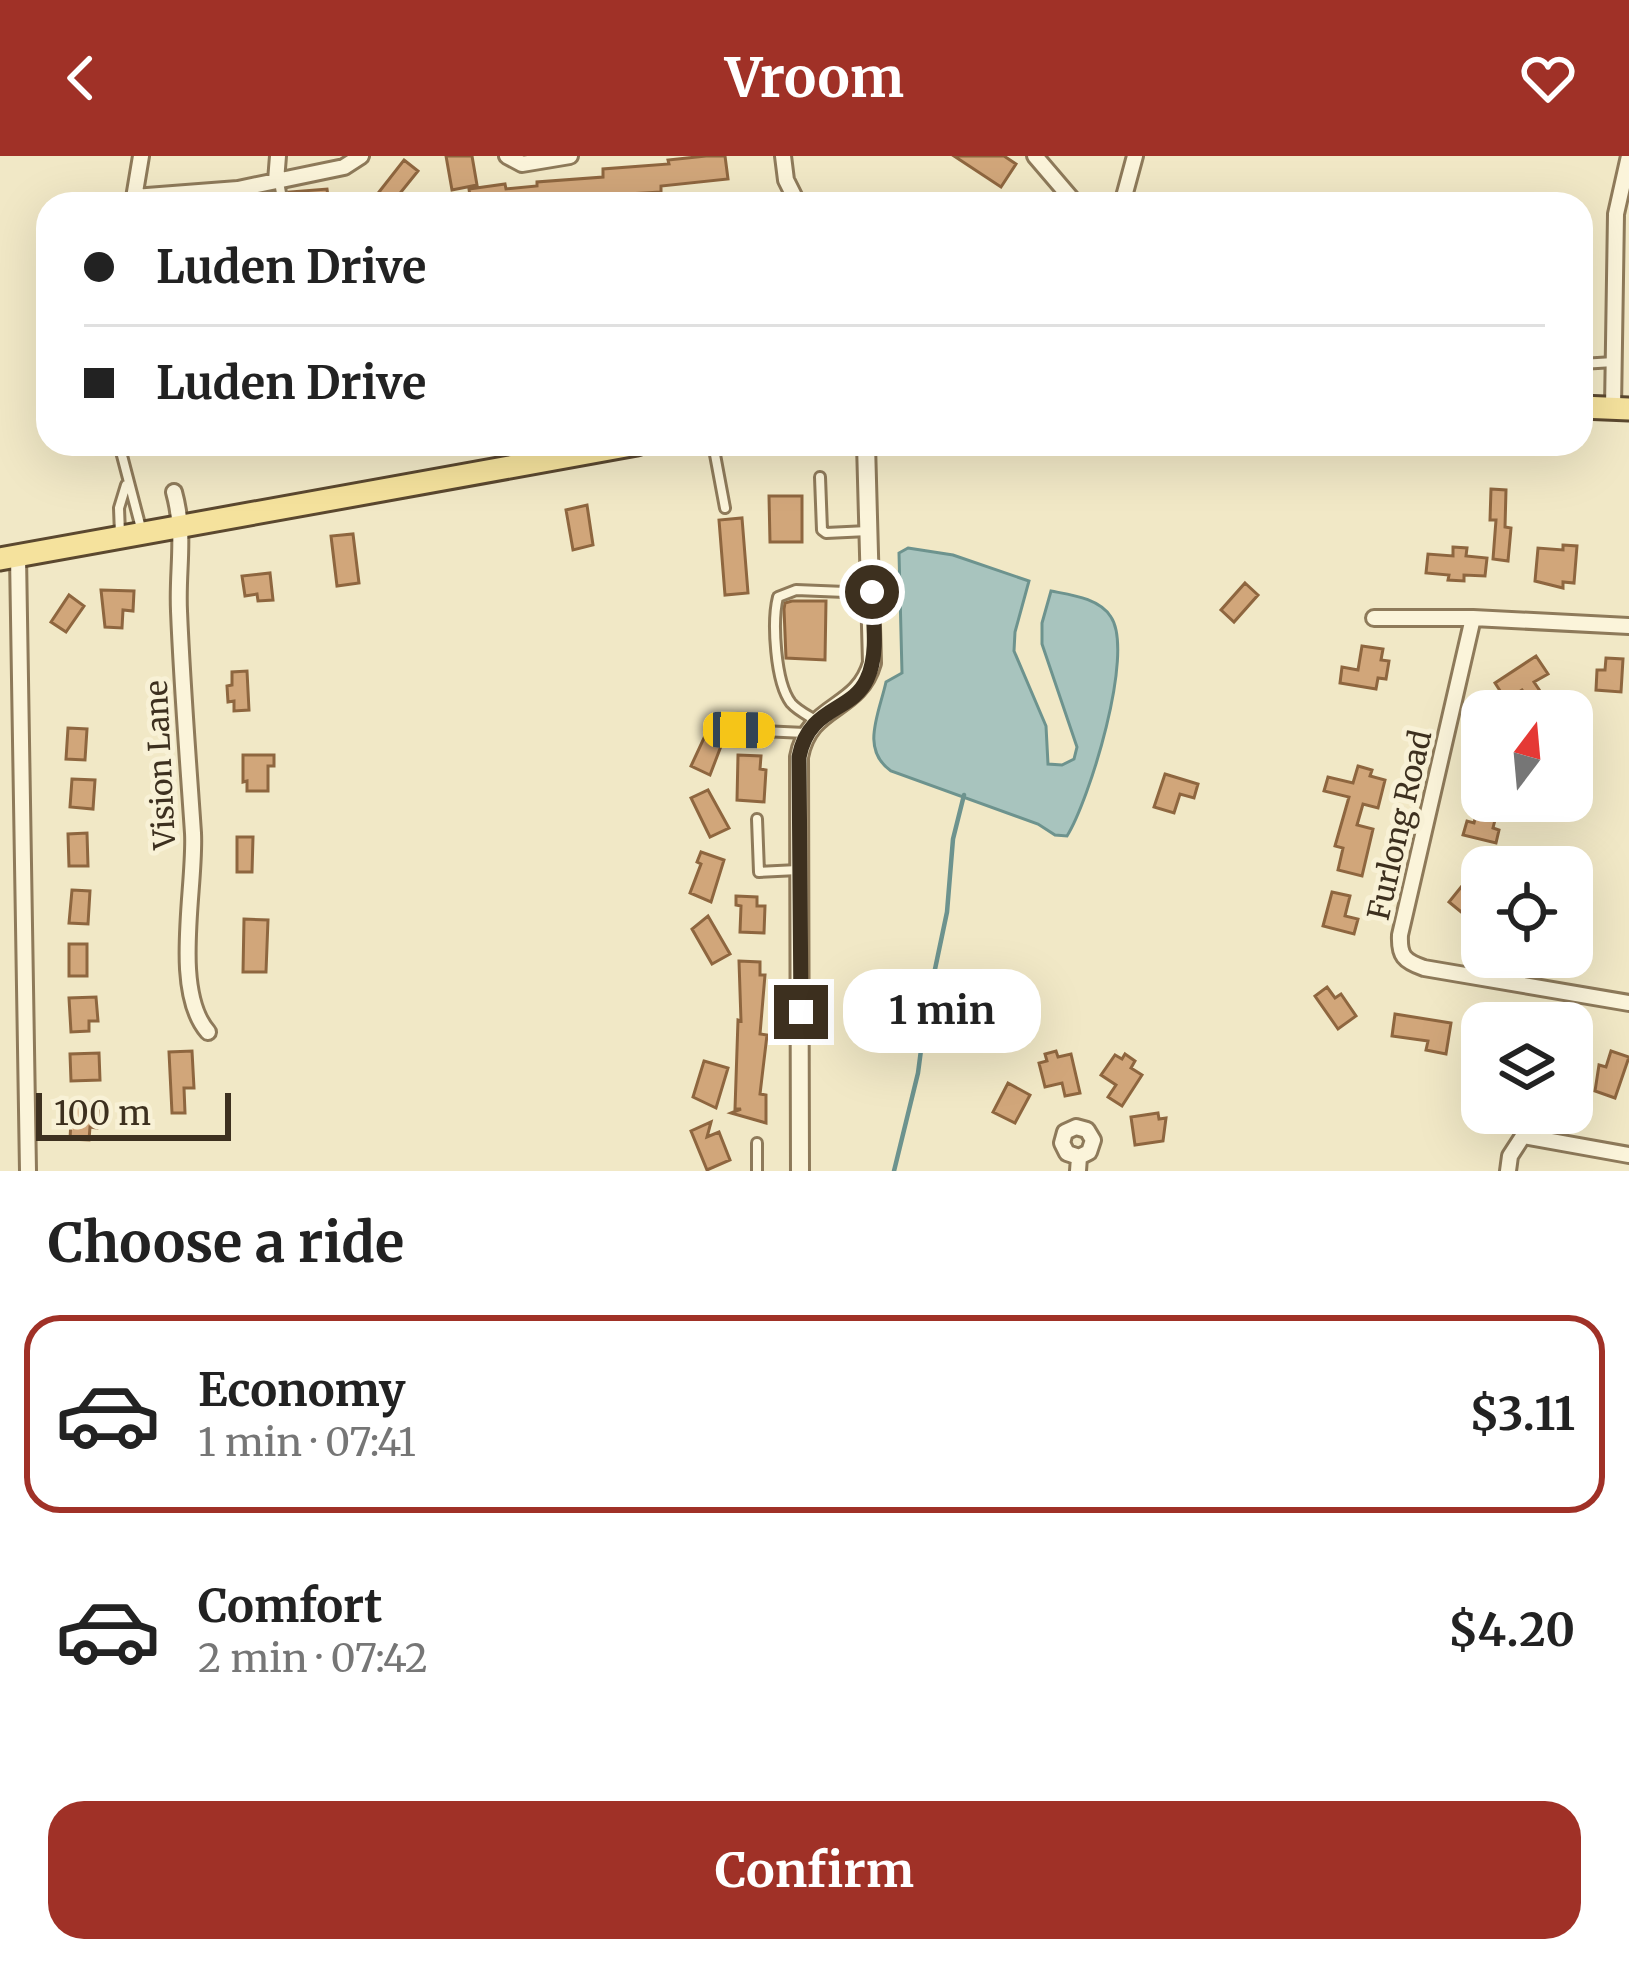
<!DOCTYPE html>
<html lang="en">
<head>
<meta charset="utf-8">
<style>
	:root { --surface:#fff; --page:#f2f2f2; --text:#222; --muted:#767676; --line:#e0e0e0; --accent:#a03127 }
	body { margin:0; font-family:Merriweather,serif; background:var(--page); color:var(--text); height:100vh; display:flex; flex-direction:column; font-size:45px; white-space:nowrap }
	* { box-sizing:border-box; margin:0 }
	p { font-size:39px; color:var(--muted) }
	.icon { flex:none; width:66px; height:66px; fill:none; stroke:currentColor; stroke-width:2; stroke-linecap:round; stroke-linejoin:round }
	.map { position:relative; height:1015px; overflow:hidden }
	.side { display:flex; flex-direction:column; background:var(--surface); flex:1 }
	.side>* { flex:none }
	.guide { position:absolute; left:36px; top:36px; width:1557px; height:264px; border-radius:36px; box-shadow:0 12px 48px #0002; display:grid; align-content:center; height:264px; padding:0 48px; background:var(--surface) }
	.needle { width:78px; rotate:16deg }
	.fabs { position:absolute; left:1461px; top:534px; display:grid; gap:24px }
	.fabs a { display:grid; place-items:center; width:132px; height:132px; border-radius:24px; background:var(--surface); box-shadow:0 12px 48px #0002; font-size:60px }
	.scale { position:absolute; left:36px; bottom:30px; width:195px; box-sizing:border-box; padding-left:12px; border:6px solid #3d301f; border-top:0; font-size:33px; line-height:42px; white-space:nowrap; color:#3d301f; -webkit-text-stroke:9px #f8f1d6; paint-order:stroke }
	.end { position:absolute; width:54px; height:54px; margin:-27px; border:15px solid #3d301f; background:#fff; box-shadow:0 0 0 6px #fff }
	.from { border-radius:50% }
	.bubble { position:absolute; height:84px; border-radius:36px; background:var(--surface); box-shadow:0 12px 48px #0002; font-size:39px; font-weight:700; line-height:84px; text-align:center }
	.car { position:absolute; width:36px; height:72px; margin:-36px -18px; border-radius:15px; box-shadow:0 0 9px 3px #0007; background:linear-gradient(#f5c518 24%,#345 0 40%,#f5c518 0 76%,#345 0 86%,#f5c518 0) }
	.guide b { display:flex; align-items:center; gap:42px; height:114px; font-size:45px }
	.guide b+b { border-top:3px solid var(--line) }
	.guide i { width:30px; height:30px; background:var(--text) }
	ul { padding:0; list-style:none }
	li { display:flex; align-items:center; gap:36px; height:198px; margin:0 24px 18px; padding:0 24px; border:6px solid transparent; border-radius:36px }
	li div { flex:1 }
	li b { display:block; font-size:45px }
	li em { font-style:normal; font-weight:700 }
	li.current { border-color:var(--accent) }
	li>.icon { width:108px; height:108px; stroke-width:1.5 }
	h2 { padding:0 48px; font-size:54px; line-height:144px }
	.cta { display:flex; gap:24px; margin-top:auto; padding:24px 48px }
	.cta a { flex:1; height:138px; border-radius:36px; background:var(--accent); color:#fff; font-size:48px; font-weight:700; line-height:138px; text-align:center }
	header { display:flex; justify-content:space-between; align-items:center; height:156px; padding:0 48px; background:var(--accent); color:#fff; font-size:54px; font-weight:700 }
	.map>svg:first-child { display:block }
	.water { fill:#a8c4be; stroke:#6d938e; stroke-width:3 }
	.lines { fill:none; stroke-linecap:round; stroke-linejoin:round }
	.stream { stroke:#6d938e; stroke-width:4.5 }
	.building { fill:#d1a67a; stroke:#8e663f; stroke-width:3 }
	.service-casing { stroke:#8e7a5a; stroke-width:14 }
	.minor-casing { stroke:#8e7a5a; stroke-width:20 }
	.tertiary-casing { stroke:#8e7a5a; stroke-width:22 }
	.primary-casing { stroke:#5b482f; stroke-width:27 }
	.service { stroke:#fbf4da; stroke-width:8 }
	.minor { stroke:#fbf4da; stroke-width:14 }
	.tertiary { stroke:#fbf4da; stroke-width:16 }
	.primary { stroke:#f5e29d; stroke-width:21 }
	.route { stroke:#3d301f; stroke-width:15 }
	.labels { text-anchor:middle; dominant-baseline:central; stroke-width:10; stroke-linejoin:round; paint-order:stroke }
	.street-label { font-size:30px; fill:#3d301f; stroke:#f8f1d6 }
</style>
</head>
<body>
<header><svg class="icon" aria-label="back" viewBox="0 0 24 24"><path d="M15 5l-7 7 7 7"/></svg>Vroom<svg class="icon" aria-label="heart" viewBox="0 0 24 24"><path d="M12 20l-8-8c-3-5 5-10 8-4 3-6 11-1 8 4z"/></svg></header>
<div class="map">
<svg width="1629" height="1015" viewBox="0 0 1629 1015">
	<rect width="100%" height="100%" fill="#f1e8c6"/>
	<path class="water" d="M908 392 953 399 1029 425 1015 476 1014 495 1046 570 1048 608 1062 609 1074 603 1077 591 1042 488V467L1051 435C1071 439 1099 442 1111 461 1135 497 1089 645 1067 680L1055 679 1038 668 891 615C860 593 879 558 886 526L902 517 899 397Z"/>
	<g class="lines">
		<path class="stream" d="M894 1015 918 917 926 856 947 756 953 683 964 639"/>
	</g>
	<path class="building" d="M446 0H472L477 29 452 34Z
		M706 0H725L728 23 661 30V36L595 40V47L471 48 469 33 505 28 506 33 537 30V26L603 21V13L669 8 668 4Z
		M954 0H1004L1016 8 1001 31Z
		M404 4 418 15 393 46 379 36Z
		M327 33 329 48H291L289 36Z
		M1491 333 1506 334 1505 371 1511 372 1508 405 1493 403 1496 364H1490Z
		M769 340H802V386H770Z
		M587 349 593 389 573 394 566 354Z
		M742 362 748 437 725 439 719 364Z
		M353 378 359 427 337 430 331 380Z
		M1563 389 1577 390 1574 427 1563 426V432L1535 425 1538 392 1563 394Z
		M1453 391 1467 392 1466 400 1487 402 1485 420 1464 419V425L1448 424 1449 419 1426 417 1428 398 1453 400Z
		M270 417 273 444 258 445 257 438 245 440 242 420Z
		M1245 427 1258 439 1234 466 1221 454Z
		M101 434 134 435 133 455 123 454 122 472 105 471Z
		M69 439 84 450 66 476 51 466Z
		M792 445H826L825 504 786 502 784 453 785 447Z
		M1362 490 1383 493 1381 504 1389 505 1386 523 1378 522 1376 533 1340 527 1342 511 1358 514Z
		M1536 500 1548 518 1534 526 1540 535 1528 542 1522 534 1506 544 1495 527Z
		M1606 502 1623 503 1621 536 1596 534 1597 514H1605Z
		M247 515 249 554 234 555V545L228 546 227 530 232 529V516Z
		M710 569 726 577 710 619 691 610Z
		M68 572 87 573 85 604 66 603Z
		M243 599H274V610H268V635H247V625L243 626Z
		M738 599 761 600 760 613 766 614 764 646 737 644Z
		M1358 610 1372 614 1370 620 1385 624 1378 652 1363 648 1357 669 1373 673 1362 720 1338 714 1343 692 1335 690 1349 641 1324 635 1328 621 1353 627Z
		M1165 618 1198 628 1194 642 1180 638 1174 657 1154 651Z
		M72 623 95 624 93 653 70 651Z
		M708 634 729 672 710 681 691 642Z
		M1478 652 1497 656 1493 672 1499 674 1496 687 1463 679 1467 665 1474 667Z
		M87 677 88 710H69L68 678Z
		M237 681H253L252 716H237Z
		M701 696 724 704 711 746 690 737 701 708 697 706Z
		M1462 730 1482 747V773L1449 746Z
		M72 734 90 735 88 768 69 767Z
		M1332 736 1350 740 1345 760 1358 763 1354 778 1323 770Z
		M736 740 757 741V750H765L764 777 740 776 741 750 736 749Z
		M708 760 730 798 712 808 692 773Z
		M244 763 268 764 266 816H243Z
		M69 788H87V820H69Z
		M739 805 760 806V819H765L760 878 767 879 760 938 766 939V967L731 957 741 953H735L738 864 741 865Z
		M1327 831 1335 842 1341 838 1356 860 1338 873 1315 840Z
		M96 841 98 865H89V875L71 876 69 842Z
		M1395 858 1451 867 1446 898 1426 894 1428 885 1392 880Z
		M192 895 194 932H184L185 957H172L169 896Z
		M1056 895 1058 901 1071 898 1080 937 1065 940 1062 927 1045 931 1039 907 1047 905 1045 898Z
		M1611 895 1629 901 1615 942 1595 935 1599 909 1606 911Z
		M99 897 100 924 71 925 70 898Z
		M1125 898 1135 905 1131 912 1142 919 1122 950 1108 941 1116 929 1101 919 1115 899 1122 903Z
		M704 905 728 912 716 952 693 941Z
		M1008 927 1030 939 1015 967 993 956Z
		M72 946 90 947V955H98L97 972 90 971 89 984 70 983Z
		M1158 957 1159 963 1166 962 1163 985 1135 989 1131 961Z
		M711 966 707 981 719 976 730 1004 707 1014 691 975Z"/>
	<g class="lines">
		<defs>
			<path id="service" d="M279 26 283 48
				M1581 208 1614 206
				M119 288 142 376
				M713 288 725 352
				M820 321 822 374 826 377 868 375
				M120 378 119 352 126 329
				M815 564C807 559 797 554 791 547 775 526 772 465 778 441L796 434 870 437
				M739 574 805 577
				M757 663 759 716 798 714
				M757 1015V987"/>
			<path id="minor" d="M507 0 522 8 570 0
				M783 0 786 24 798 48
				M1035 0 1076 48
				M276 25 278 0
				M134 41 238 33 344 11 361 0
				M133 48 141 0
				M1122 48 1135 0
				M1613 252 1616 58 1629 0
				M174 336C186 380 177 411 179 455 182 529 188 603 193 677 196 730 171 834 208 876
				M18 400 28 1015
				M1374 462H1473L1629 470
				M1473 462 1400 779C1399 800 1404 805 1424 812L1629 847
				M1078 1015 1079 1001 1089 996 1093 984 1087 974 1076 971 1065 976 1062 987 1067 997 1079 1001
				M1508 1015 1510 1000 1523 980 1629 999"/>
			<path id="tertiary" d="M800 1015 799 601C809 547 858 556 872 507L866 288"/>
			<path id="primary" d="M1581 251 1629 253
				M0 403 637 288"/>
		</defs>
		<use href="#service" class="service-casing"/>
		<use href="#minor" class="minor-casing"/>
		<use href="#tertiary" class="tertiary-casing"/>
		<use href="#primary" class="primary-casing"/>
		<use href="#service" class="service"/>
		<use href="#minor" class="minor"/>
		<use href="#tertiary" class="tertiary"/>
		<use href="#primary" class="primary"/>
	</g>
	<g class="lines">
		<path class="route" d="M801 856 799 601C809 549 852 557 867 523 879 498 873 464 872 436"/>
	</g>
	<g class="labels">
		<g class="street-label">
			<text transform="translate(160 609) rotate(-93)">Vision Lane</text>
			<text transform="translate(1399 669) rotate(-77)">Furlong Road</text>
		</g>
	</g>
</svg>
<div class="fabs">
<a><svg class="needle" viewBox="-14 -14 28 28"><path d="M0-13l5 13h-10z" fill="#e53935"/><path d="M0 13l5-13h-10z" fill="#767676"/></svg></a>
<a><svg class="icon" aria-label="locate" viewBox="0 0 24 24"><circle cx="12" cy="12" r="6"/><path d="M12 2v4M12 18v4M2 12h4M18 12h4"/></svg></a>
<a><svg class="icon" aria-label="layers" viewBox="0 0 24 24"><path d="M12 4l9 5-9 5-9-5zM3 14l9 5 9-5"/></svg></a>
</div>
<div class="scale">100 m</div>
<i class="end from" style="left:872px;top:436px"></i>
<i class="end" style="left:801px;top:856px"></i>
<div class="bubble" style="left:843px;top:813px;width:198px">1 min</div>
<i class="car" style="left:739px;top:574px;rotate:91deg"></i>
<div class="guide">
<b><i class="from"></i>Luden Drive</b>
<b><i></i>Luden Drive</b>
</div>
</div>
<section class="side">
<h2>Choose a ride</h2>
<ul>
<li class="current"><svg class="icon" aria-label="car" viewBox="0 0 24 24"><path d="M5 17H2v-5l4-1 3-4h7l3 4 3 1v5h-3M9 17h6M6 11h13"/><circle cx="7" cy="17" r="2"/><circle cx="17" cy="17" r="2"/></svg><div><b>Economy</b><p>1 min · 07:41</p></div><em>$3.11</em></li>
<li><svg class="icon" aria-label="car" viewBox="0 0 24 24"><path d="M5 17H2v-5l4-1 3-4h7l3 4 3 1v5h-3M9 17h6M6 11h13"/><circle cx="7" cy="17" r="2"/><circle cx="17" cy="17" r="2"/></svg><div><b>Comfort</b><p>2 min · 07:42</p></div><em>$4.20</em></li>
</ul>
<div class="cta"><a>Confirm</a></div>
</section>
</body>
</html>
